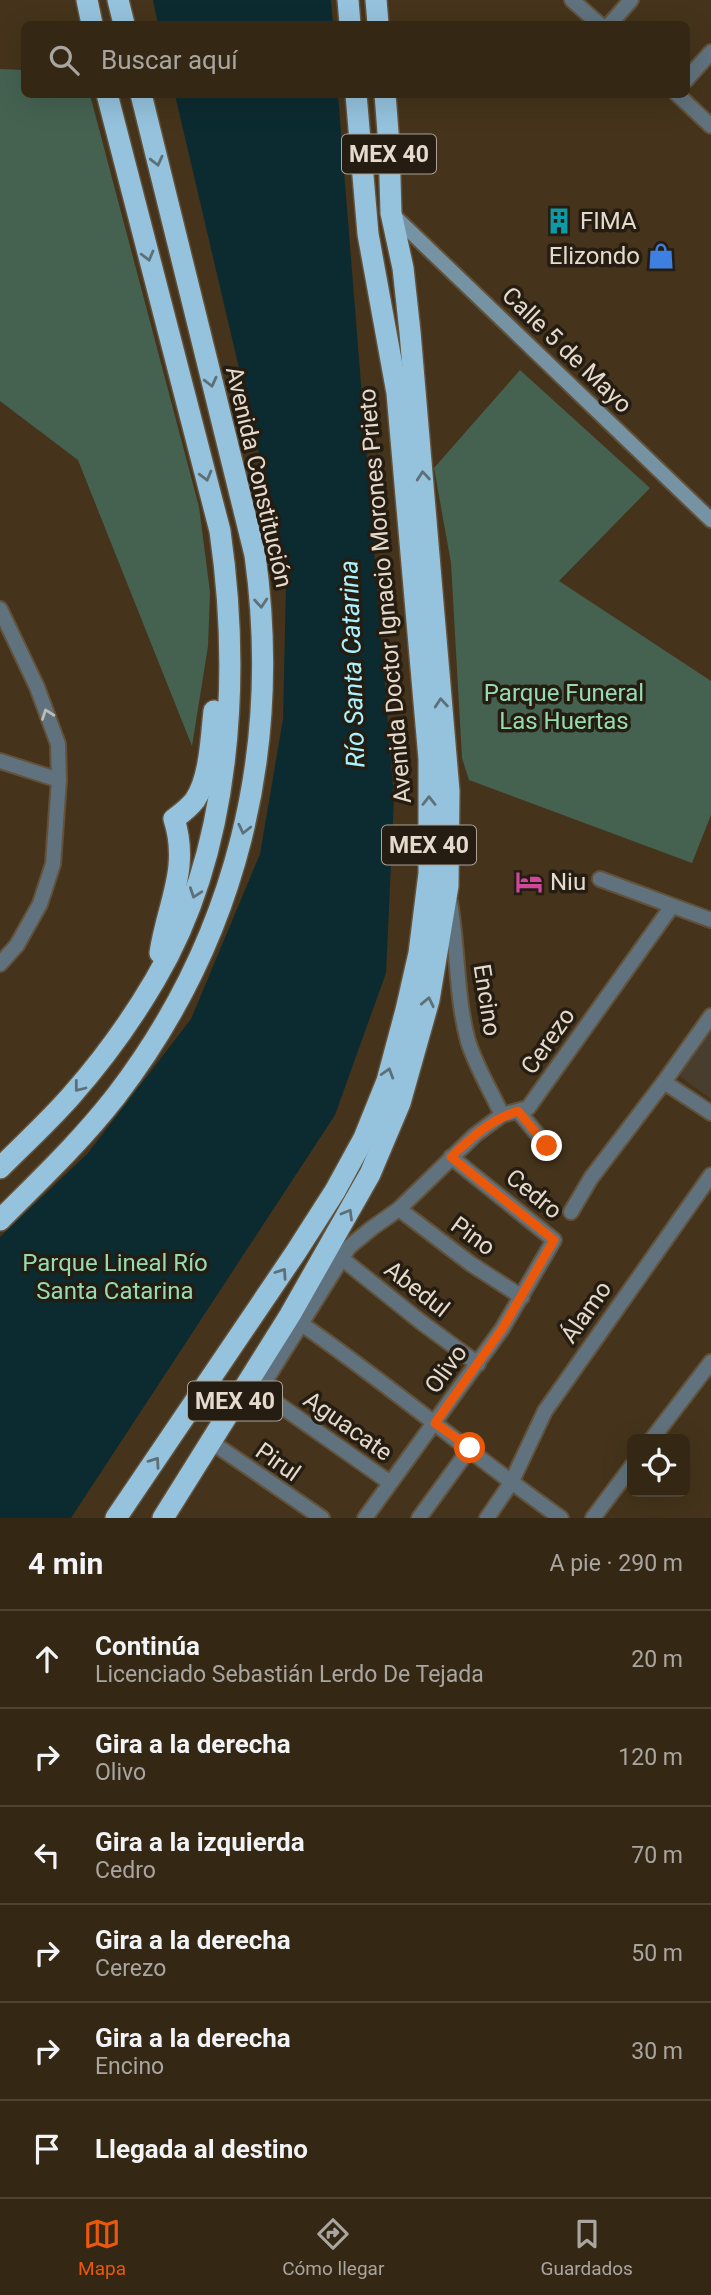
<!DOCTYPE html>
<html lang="es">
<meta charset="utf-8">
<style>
:root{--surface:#342714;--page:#3c2f1d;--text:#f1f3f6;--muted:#a9a5a0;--line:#4e4434;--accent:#ea580c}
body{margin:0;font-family:Roboto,sans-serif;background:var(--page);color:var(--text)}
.controls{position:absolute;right:21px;bottom:21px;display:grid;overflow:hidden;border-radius:10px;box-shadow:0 7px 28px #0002}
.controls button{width:63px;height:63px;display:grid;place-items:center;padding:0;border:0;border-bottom:2px solid var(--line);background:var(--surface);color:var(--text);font:35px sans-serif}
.stop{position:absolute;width:21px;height:21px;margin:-16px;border:5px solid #ea580c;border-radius:50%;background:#fff}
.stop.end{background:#ea580c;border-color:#fff;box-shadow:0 2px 7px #0008}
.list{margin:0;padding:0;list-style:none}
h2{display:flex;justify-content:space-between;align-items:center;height:91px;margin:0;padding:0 28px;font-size:30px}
h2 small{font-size:23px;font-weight:400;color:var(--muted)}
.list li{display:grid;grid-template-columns:46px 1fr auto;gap:21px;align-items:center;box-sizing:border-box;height:98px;padding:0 28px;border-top:2px solid var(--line)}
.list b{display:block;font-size:26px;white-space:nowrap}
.list p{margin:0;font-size:23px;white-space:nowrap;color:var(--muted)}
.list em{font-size:23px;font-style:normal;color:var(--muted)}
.icon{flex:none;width:38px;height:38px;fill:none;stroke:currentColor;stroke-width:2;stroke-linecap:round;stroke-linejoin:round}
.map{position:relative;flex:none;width:711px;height:1518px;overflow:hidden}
.search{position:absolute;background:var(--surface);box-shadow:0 7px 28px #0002;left:21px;right:21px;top:21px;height:77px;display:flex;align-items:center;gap:18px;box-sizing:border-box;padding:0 24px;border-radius:10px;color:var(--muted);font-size:26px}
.sheet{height:679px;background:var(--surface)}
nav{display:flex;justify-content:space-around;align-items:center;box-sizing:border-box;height:98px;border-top:2px solid var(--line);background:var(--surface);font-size:19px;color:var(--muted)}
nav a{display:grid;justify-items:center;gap:4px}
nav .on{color:var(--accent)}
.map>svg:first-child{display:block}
</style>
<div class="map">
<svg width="711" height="1518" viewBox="0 0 711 1518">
<rect width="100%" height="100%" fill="#45341b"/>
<!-- education -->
<polygon fill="#493d2e" points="711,1027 711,1099 677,1074"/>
<!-- green -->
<g fill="#456251">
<polygon points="0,69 24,70 24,94 90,95 199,507 210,592 208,646 192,746 78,460 0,401"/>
<polygon points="520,370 650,488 559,581 711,681 711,815 692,863 469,780 462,758 451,563 434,468"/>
</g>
<!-- water -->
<g fill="#0c2b30">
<polygon points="153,0 331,0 333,24 158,24"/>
<polygon points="175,95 338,95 394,799 386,973 335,1115 71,1518 0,1518 0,1237 88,1153 191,1019 260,854 283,719 286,585 264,475"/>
</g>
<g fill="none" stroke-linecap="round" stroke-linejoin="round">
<!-- street casing -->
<g stroke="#62523b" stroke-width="18">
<g id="street">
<polyline points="572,0 599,24"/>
<polyline points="610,24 631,0"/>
<polyline points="686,80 711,52"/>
<polyline points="677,94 711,126"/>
<polyline points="0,609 37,687 58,744 59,780 53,864 40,904 17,945 0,964"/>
<polyline points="0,761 59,780"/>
<polyline points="600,879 711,920"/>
<path d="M450,902C458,948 456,997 468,1041C476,1067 491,1091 502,1115"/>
<polyline points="664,1082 711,1113"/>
<polyline points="518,1111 547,1146"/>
<polyline points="399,1209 471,1264 522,1297"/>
<polyline points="571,1212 591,1178 664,1082 711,1016"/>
<polyline points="335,1253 421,1322 478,1364"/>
<path d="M293,1318C385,1381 470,1454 561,1518"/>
<polyline points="254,1387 389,1482"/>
<polyline points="259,1391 349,1247 372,1228 399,1209 475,1135 502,1115 528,1108 672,906"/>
<polyline points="652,1439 711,1362"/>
<polyline points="210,1441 322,1518"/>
<polyline points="365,1518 502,1329 554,1240 451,1157"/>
<polyline points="419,1518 470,1448"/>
<polyline points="487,1518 511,1483 545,1411 711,1175"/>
<polyline points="593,1518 632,1466"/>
</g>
</g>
<!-- secondary casing -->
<g stroke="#62523b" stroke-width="18">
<polyline id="secondary" points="391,213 711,520"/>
</g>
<!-- highway casing -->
<g stroke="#62523b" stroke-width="24">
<g id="highway">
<polyline points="87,0 92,24"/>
<polyline points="118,0 124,24"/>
<polyline points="348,0 350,24"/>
<polyline points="376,0 378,24"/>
<path d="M160,953C167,905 190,869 174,819C182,813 189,808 195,800C210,778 211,737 214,711"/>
<path d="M0,1168C24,1144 49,1121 71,1096C102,1061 131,1021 155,980C232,850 241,677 220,531L107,94"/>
<path d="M0,1220C40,1180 81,1141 116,1096C237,938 282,750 255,555L141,94"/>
<polyline points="116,1518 296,1252 335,1191 364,1138 387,1081 406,1010 419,953 429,873 429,759 397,393 368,234 356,94"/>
<polyline points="163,1518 290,1315 370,1174 400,1103 429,1000 448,886 449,791 410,332 403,268 391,213 389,145 385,94"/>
</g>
</g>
<!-- street -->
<use href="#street" stroke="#60727d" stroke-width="14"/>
<!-- secondary -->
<use href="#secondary" stroke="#7693a4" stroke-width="14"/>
<!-- highway -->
<use href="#highway" stroke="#95c2dd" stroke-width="21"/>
</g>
<!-- one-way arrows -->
<defs><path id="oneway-chevron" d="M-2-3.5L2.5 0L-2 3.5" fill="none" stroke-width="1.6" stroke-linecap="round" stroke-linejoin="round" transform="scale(1.75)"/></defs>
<g stroke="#5d7078">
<use href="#oneway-chevron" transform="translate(157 161) rotate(76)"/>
<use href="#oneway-chevron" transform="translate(148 256) rotate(75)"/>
<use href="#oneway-chevron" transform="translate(211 382) rotate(76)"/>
<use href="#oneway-chevron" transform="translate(206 476) rotate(75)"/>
<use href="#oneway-chevron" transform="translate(423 476) rotate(-95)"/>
<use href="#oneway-chevron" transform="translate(261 603) rotate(85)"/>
<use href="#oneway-chevron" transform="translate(441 703) rotate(-95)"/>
<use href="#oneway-chevron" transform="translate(429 801) rotate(-90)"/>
<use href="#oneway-chevron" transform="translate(244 829) rotate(103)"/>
<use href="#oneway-chevron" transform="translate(195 893) rotate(109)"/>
<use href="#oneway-chevron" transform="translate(428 1002) rotate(-78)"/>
<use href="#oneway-chevron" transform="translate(388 1073) rotate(-73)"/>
<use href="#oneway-chevron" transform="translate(79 1087) rotate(128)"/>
<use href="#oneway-chevron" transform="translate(348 1214) rotate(-60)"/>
<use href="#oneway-chevron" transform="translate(282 1273) rotate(-56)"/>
<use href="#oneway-chevron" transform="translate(155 1462) rotate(-55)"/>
</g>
<use stroke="#bdbbb4" href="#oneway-chevron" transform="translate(47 714) rotate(-110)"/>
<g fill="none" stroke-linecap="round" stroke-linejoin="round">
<!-- route -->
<path stroke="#ea580c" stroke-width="9" d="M470,1448L435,1423L502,1329L554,1240L451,1157C471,1138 491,1119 518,1111L547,1146"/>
</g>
<!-- icons -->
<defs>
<g id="building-bare" transform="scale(2.1)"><path d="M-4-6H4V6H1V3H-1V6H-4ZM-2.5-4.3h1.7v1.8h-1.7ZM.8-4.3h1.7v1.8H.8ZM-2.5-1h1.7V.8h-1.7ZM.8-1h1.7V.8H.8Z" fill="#0f9aa8" stroke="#251d12" stroke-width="2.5" paint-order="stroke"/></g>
<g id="shop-bare" transform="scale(2.1)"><path d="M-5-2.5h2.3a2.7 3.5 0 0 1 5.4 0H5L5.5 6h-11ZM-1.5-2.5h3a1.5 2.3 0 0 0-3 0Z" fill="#3f7fe0" stroke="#251d12" stroke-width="2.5" paint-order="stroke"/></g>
<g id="hotel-bare" transform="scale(2.1)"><path d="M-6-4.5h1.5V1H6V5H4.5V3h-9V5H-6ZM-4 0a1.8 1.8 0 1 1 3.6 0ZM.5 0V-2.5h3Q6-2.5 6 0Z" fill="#d1479c" stroke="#251d12" stroke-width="2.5" paint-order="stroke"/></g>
</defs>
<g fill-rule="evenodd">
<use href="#building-bare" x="559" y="221"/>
<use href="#shop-bare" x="661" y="256"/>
<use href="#hotel-bare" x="529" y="882"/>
</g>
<g text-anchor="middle" stroke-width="7" stroke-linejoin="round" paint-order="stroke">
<!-- shield labels -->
<g fill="#251d12" stroke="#aba194" stroke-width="2">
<rect x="342" y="134.5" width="94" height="39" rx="5"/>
<rect x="382" y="825.5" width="94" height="39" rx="5"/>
<rect x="188" y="1381.5" width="94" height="39" rx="5"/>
</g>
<g font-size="23" font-weight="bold" fill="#e5dacc">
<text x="389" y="162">MEX 40</text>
<text x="429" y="853">MEX 40</text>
<text x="235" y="1409">MEX 40</text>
</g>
<!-- poi labels -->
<g font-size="24" fill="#e5dacc" stroke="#251d12" text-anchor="start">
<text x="580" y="229">FIMA</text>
<text x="640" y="264" text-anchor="end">Elizondo</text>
<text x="550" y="890">Niu</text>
</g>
<!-- street labels -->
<g font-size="24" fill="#e5dacc" stroke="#251d12">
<text transform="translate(567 350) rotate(44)" y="8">Calle 5 de Mayo</text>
<text transform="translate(259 477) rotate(77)" y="8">Avenida Constitución</text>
<text transform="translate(385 596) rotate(-95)" y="8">Avenida Doctor Ignacio Morones Prieto</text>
<text transform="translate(487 1000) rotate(81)" y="8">Encino</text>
<text transform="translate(548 1041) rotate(-55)" y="8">Cerezo</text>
<text transform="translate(534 1194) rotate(39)" y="8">Cedro</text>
<text transform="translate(473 1236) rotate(36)" y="8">Pino</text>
<text transform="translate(417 1289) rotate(38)" y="8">Abedul</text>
<text transform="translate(586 1312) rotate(-55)" y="8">Álamo</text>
<text transform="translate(446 1369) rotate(-54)" y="8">Olivo</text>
<text transform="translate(348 1426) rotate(35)" y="8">Aguacate</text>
<text transform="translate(278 1462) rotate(35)" y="8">Pirul</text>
</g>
<!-- park labels -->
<g font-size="24" fill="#96dcb2" stroke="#251d12">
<text x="564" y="701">Parque Funeral<tspan x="564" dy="28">Las Huertas</tspan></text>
<text x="115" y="1271">Parque Lineal Río<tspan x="115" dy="28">Santa Catarina</tspan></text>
</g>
<!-- water labels -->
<g font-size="26" font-style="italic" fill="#aaf2fe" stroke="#251d12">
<text transform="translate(352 664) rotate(-92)" y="9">Río Santa Catarina</text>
</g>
</g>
</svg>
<div class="controls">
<button><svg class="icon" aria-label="locate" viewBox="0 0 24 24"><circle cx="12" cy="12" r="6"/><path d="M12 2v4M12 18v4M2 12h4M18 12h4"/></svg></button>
</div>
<div class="stop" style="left:470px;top:1448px"></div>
<div class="stop end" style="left:547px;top:1146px"></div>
<div class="search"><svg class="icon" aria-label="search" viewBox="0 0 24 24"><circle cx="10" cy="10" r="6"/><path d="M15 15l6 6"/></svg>Buscar aquí</div>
</div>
<section class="sheet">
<h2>4 min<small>A pie · 290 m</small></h2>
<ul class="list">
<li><svg class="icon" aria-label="ahead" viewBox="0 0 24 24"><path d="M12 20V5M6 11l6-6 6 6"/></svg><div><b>Continúa</b><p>Licenciado Sebastián Lerdo De Tejada</p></div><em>20 m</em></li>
<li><svg class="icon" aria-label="right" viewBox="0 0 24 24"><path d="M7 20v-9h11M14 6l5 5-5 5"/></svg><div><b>Gira a la derecha</b><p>Olivo</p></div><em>120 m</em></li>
<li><svg class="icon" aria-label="left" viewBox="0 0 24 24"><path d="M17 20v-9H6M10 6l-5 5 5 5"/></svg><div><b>Gira a la izquierda</b><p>Cedro</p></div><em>70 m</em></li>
<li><svg class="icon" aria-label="right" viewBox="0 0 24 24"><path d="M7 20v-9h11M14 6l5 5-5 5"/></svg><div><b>Gira a la derecha</b><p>Cerezo</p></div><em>50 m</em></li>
<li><svg class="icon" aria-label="right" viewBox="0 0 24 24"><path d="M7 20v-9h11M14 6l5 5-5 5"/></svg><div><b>Gira a la derecha</b><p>Encino</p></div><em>30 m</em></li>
<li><svg class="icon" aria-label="arrive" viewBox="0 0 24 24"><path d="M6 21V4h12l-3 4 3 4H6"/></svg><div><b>Llegada al destino</b></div></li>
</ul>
</section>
<nav>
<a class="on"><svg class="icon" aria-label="map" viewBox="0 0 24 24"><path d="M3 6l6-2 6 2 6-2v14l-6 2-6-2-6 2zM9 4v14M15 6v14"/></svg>Mapa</a>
<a><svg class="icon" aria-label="directions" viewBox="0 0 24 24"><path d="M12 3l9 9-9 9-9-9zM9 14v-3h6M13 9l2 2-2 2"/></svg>Cómo llegar</a>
<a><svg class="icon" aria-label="saved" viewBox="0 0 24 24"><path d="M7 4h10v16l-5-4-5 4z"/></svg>Guardados</a>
</nav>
